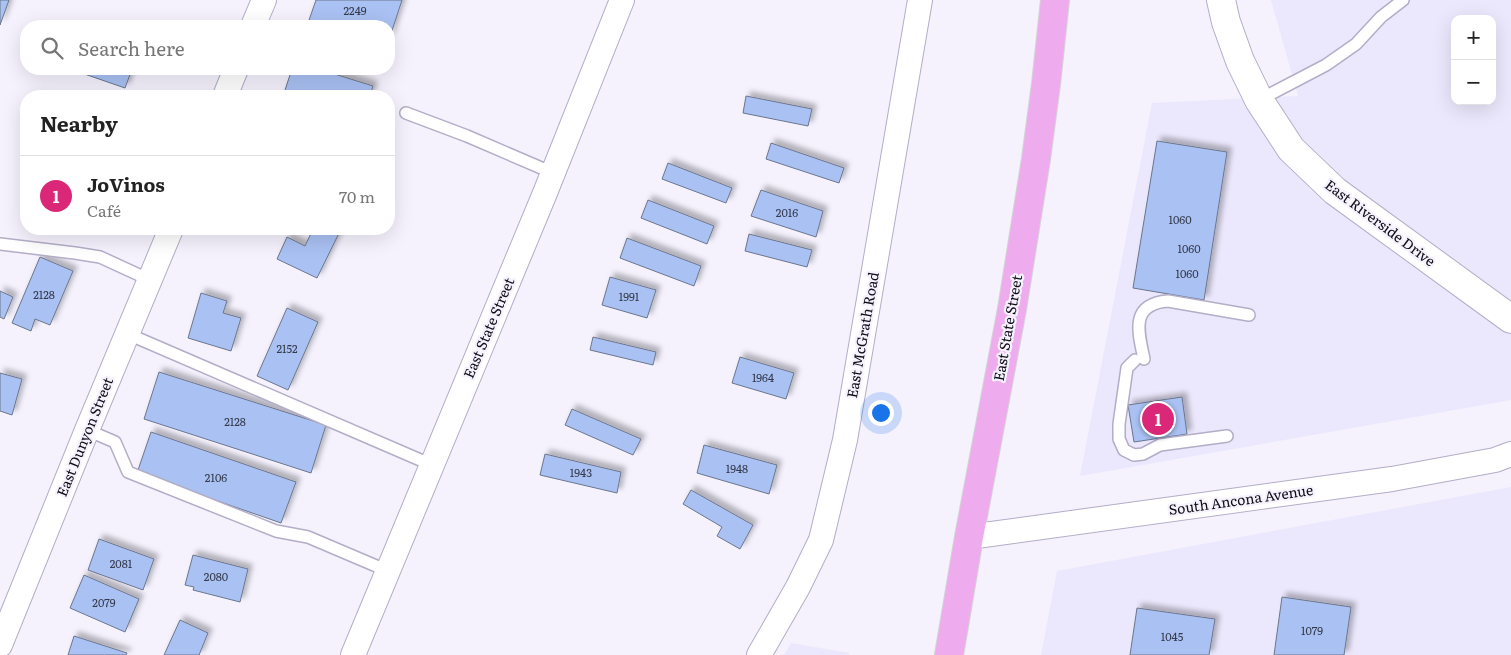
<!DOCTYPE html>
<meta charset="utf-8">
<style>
:root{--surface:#fff;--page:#f6f6f6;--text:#222;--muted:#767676;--line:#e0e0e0;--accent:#db2777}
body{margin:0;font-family:Literata,serif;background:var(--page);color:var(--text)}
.controls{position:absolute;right:15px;top:15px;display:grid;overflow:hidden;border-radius:10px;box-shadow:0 5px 20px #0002}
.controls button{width:45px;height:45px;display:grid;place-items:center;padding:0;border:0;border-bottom:1px solid var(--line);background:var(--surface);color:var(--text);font:25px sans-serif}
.you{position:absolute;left:880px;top:412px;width:18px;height:18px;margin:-12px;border:4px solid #fff;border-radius:50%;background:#1a73e8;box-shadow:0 0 0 8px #1a73e833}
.badge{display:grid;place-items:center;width:32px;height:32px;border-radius:50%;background:var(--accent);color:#fff;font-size:16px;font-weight:700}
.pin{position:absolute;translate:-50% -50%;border:2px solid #fff;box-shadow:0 1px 5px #0006}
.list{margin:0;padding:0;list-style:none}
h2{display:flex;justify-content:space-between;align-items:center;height:65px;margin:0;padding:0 20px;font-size:21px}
h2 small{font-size:16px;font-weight:400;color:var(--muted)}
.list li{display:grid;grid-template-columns:32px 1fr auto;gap:15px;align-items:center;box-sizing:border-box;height:80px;padding:0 20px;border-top:1px solid var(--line)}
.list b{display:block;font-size:19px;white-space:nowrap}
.list p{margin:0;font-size:16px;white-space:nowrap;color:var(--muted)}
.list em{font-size:16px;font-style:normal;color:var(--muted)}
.icon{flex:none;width:28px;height:28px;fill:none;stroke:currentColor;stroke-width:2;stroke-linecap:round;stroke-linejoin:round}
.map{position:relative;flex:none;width:1511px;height:655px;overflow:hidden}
.search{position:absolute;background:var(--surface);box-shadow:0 5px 20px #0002;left:20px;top:20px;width:375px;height:55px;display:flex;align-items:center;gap:12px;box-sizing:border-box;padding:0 18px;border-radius:20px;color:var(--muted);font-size:19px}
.panel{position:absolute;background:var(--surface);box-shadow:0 5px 20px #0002;left:20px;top:90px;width:375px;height:145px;border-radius:20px}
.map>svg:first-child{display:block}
</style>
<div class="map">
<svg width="1511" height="655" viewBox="0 0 1511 655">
<defs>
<filter id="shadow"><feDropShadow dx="4.5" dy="-4.5" stdDeviation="2.5" flood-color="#0004"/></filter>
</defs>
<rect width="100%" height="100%" fill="#f5f2fe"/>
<!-- built -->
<g fill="#ebe7fc" fill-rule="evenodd">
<path d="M1271,0H1511V400L1080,476L1152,103L1298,96ZM1455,19H1492V101H1455Z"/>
<polygon points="1511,487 1511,655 1041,655 1057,571"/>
<polygon points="791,643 849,653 849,655 784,655"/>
</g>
<!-- building -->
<g fill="#a9c1f3" stroke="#6b768c" filter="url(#shadow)">
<polygon points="0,0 9,0 0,25"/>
<polygon points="316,0 402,0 389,40 389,26 318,26 308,23"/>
<polygon points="70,69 132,69 125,88"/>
<polygon points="292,69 325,69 325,71 373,86 370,96 283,96"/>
<polygon points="746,96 812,109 808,126 743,113"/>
<polygon points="1157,141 1227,152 1204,300 1133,288"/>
<polygon points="771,143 844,168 839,183 766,159"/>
<polygon points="668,163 732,188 726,203 662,179"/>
<polygon points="761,190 823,211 816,237 751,216"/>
<polygon points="648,200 714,226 707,244 641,218"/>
<polygon points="313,229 341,229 317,278 277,259 287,237 305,246"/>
<polygon points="749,234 812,250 807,267 745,251"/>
<polygon points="627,238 701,266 694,286 620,258"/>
<polygon points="40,257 73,271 50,325 35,319 31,331 12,323"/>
<polygon points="610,277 656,290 647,318 602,305"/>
<polygon points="0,291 13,297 4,319 0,317"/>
<polygon points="201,293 227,301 223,313 241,318 231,351 188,338"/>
<polygon points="287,308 318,322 288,390 257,376"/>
<polygon points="593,337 656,352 653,365 590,350"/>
<polygon points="740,357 794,373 786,399 732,383"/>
<polygon points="159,372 326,425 311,473 144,419"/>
<polygon points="0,373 22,379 12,415 0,411"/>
<polygon points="1182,397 1187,434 1134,442 1128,405"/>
<polygon points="572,409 641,439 633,455 565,425"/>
<polygon points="151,432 296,482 281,523 137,473"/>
<polygon points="704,445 777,465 769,494 697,473"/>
<polygon points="545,454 621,472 617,493 540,475"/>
<polygon points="691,490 753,525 740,549 717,536 722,527 683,504"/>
<polygon points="99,539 154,559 143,590 88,570"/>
<polygon points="193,555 248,569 240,602 193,590 194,587 185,585"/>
<polygon points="84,575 139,599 125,632 70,608"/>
<polygon points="1282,597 1351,607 1344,655 1274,655"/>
<polygon points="1137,608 1215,619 1209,655 1130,655"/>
<polygon points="180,620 208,633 199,655 164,655"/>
<polygon points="74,636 127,653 126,655 68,655"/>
</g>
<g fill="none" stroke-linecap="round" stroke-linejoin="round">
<!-- service casing -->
<g stroke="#b3adc7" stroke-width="14">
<g id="service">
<polyline points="1259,100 1326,65 1356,44 1381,17 1403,0"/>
<polyline points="406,113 467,136 553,173"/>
<polyline points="0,244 75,253 100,257 150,280"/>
<polyline points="128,334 432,465"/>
<path d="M1144,359C1138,331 1130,304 1168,301L1249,315"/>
<polyline points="1135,360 1127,368 1119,424 1119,439 1124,450 1134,455 1143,454 1160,445 1227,436"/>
<polyline points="87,430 115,442 128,472 276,531 308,537 388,571"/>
</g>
</g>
<!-- minor casing -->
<g stroke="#b3adc7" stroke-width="26">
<g id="minor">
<polyline points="253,26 264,0"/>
<polyline points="225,96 236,69"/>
<polyline points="969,537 1392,479 1495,460 1511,454"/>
<polyline points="0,645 87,430 171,229"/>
<polyline points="353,655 545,193 622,0"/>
<polyline points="759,655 798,587 821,540 845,440 920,0"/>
</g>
</g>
<!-- tertiary casing -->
<g stroke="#b3adc7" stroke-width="30">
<polyline id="tertiary" points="1221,0 1226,22 1240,61 1259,100 1291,149 1335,191 1511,319"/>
</g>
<!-- trunk casing -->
<g stroke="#d4d3d5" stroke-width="30">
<polyline id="trunk" points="949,655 969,537 1012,309 1036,159 1046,84 1055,0"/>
</g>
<!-- service -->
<use href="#service" stroke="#fff" stroke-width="11"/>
<!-- minor -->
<use href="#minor" stroke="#fff" stroke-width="24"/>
<!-- tertiary -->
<use href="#tertiary" stroke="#fff" stroke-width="28"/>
<!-- trunk -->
<use href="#trunk" stroke="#eeacee" stroke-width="28"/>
</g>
<g text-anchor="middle" stroke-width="4.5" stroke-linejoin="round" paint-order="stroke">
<!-- number labels -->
<g font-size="11" fill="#35394c">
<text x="355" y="15">2249</text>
<text x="787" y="217">2016</text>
<text x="1180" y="224">1060</text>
<text x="1189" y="253">1060</text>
<text x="1187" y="278">1060</text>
<text x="44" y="299">2128</text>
<text x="629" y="301">1991</text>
<text x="287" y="353">2152</text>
<text x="763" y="382">1964</text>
<text x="235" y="426">2128</text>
<text x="737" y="473">1948</text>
<text x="581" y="477">1943</text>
<text x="216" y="482">2106</text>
<text x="121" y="568">2081</text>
<text x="216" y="581">2080</text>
<text x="104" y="607">2079</text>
<text x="1312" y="635">1079</text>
<text x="1172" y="641">1045</text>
</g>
<!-- street labels -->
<g font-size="14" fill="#0e0c15" stroke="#f5f2fe">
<text transform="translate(1380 223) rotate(37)" y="5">East Riverside Drive</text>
<text transform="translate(489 328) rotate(-67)" y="5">East State Street</text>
<text transform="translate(1008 328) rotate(-80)" y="5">East State Street</text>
<text transform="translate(863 335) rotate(-80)" y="5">East McGrath Road</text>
<text transform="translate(85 437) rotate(-68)" y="5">East Dunyon Street</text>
<text transform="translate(1241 500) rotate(-8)" y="5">South Ancona Avenue</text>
</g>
</g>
</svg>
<div class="controls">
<button>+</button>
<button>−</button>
</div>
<div class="you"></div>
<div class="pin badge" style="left:1158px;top:419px">1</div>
<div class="search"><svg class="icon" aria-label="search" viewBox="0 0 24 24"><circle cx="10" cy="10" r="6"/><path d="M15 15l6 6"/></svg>Search here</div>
<section class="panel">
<h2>Nearby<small></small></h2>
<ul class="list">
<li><span class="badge">1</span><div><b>JoVinos</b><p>Café</p></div><em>70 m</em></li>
</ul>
</section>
</div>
